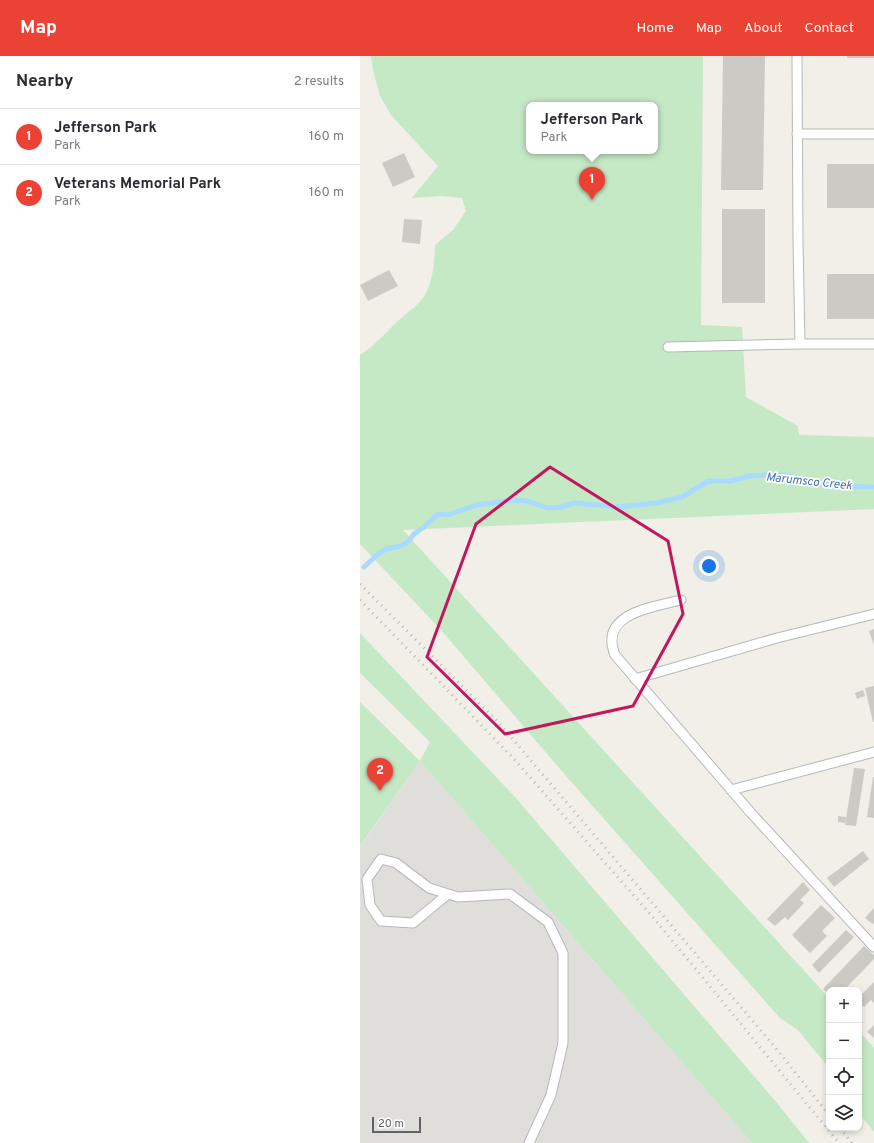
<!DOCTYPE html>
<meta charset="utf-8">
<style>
:root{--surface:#fff;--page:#f2f2f3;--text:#2b2b33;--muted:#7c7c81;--line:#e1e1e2;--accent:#ea4335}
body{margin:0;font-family:Overpass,sans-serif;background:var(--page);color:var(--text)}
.controls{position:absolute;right:12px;bottom:12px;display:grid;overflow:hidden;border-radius:8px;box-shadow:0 2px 6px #0003}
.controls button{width:36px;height:36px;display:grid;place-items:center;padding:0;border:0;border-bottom:1px solid var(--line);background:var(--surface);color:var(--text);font:20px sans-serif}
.scale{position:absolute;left:12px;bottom:10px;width:49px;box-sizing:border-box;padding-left:4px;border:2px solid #5f6368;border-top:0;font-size:11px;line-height:14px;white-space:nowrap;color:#5f6368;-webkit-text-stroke:3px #fff;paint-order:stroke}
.you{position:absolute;left:349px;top:510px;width:14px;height:14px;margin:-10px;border:3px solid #fff;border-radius:50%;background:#1a73e8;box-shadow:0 0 0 6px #1a73e833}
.badge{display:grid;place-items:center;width:26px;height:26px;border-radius:50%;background:var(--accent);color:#fff;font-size:13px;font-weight:700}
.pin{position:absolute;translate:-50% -33px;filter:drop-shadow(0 1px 2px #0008)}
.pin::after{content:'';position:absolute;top:21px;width:14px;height:12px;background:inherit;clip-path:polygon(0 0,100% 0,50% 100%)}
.popup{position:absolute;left:166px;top:46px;width:132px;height:52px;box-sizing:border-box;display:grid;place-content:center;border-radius:8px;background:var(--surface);filter:drop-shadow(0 1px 3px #0005);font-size:13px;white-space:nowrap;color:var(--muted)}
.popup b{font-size:15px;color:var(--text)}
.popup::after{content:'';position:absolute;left:50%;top:100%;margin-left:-8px;border:8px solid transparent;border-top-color:var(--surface)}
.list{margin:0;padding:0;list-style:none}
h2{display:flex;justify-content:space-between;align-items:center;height:52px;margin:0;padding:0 16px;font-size:17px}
h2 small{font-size:13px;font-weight:400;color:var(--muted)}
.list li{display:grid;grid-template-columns:26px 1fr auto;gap:12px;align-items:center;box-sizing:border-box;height:56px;padding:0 16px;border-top:1px solid var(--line)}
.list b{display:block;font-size:15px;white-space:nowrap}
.list p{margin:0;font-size:13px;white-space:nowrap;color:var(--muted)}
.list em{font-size:13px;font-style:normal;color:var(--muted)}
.icon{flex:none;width:22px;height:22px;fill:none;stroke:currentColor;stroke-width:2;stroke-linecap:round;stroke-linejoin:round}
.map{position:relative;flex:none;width:514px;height:1087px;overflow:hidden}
header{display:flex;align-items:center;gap:24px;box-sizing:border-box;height:56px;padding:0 20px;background:var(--accent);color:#fff}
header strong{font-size:19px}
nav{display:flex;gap:22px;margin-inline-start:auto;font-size:14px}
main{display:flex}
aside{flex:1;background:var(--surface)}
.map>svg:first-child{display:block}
</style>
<header>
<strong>Map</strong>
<nav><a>Home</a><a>Map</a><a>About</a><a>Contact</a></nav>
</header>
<main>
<aside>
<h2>Nearby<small>2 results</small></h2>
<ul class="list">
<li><span class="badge">1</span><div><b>Jefferson Park</b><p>Park</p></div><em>160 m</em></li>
<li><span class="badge">2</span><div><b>Veterans Memorial Park</b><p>Park</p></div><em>160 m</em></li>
</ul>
</aside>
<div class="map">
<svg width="514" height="1087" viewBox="0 0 514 1087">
<rect width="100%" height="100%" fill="#f1efe8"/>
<!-- industrial -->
<polygon fill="#e0deda" points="60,705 392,1087 0,1087 0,791"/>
<!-- green -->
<g fill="#c5e8c5" fill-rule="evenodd">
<path d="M11,0H343L341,269L382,271L386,341L438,370L439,379L514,381V453L43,474L469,942V1012L438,974L420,962L200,713L81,574L0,488V299C17,288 25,277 39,264C49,255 62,247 67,235C74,220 74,205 75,189L93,174L106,155L102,142L82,140L52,142L78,110L31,59L20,40L13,14ZM169,49H295V95H169Z"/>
<polygon points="0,577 155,741 417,1047 449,1087 392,1087 60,705 0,790 0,646 60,705 70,686 0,617"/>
<polygon points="499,975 514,992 514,1076 499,1057"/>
</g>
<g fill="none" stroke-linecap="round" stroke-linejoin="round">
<!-- stream -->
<polyline stroke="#aadaff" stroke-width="5" points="4,511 17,499 26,493 40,490 48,486 54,478 64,471 78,458 88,459 117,449 154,444 167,445 188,452 201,451 214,447 258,451 296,447 322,441 348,425 370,425 390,420 408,419 424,419 477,430 514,431"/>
</g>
<!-- building -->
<g fill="#cccac5">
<polygon points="363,0 405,0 403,134 361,134"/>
<rect x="487" y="0" width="27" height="2"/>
<polygon points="44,97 55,121 33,131 22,107"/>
<rect x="467" y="108" width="47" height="44"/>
<rect x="362" y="153" width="43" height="94"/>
<polygon points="44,163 62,164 60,188 42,186"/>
<polygon points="29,214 38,230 8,245 0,229"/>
<rect x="467" y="218" width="47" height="45"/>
<polygon points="514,573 514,589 509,575"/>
<polygon points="514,630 514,666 513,666 505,632"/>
<polygon points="503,634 505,640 497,643 495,637"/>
<polygon points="494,712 505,713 496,770 485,769"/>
<polygon points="513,721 514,721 514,762 507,761"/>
<polygon points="478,760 486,761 485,767 478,766"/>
<polygon points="503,795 509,803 474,831 467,822"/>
<polygon points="443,826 450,834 440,844 444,847 428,864 425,861 415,870 407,863"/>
<polygon points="461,849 475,862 462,875 467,880 450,897 432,879"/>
<polygon points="514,852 514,867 513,868 505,862"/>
<polygon points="486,874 494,881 459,917 452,909"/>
<polygon points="504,890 514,899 514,903 484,934 469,934 469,938 463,933"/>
<polygon points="514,926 514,947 511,944 504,951 499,946 499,941"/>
<polygon points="514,969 514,982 507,976"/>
</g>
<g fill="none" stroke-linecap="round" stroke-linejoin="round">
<!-- service casing -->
<g stroke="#b5b8bc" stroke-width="11">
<g id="service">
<polyline points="437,0 438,185 440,288 514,288"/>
<polyline points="437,78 514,78"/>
<polyline points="308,291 440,288"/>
<path d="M321,544C294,551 238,557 255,599L391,757L514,891"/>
<polyline points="275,623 417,582 514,558"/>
<polyline points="371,734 514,696"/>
<polyline points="88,838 53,867 21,865 10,849 7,823 21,803 36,807 69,832 98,841 150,838 188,866 203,897 203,987 191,1039 169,1087"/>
</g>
</g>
<!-- service -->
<use href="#service" stroke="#fff" stroke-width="9"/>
<!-- rail -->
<g stroke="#b6b7b8" stroke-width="3" stroke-dasharray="1 5" stroke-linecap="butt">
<polyline points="0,528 138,666 415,991 469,1059"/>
<polyline points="0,544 155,704 297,866 479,1087"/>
<polyline points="480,1072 492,1087"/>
</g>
</g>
<!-- marked area -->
<path fill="none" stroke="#c2185b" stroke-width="3" stroke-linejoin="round" d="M190,411L308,485L323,558L273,650L145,678L67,601L116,468Z"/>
<g text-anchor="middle" stroke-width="3.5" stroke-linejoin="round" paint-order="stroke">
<!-- water labels -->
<g font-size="12" font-style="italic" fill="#4174aa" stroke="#fff">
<text transform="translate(449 425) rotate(6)" y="4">Marumsco Creek</text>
</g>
</g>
</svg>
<div class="controls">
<button>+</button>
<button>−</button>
<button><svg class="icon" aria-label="locate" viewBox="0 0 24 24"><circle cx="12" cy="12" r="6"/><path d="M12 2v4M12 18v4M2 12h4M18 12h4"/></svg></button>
<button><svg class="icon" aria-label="layers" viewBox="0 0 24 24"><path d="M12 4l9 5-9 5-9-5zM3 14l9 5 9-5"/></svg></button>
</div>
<div class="scale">20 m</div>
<div class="you"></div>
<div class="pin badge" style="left:232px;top:144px">1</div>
<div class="popup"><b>Jefferson Park</b>Park</div>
<div class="pin badge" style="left:20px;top:735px">2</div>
</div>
</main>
